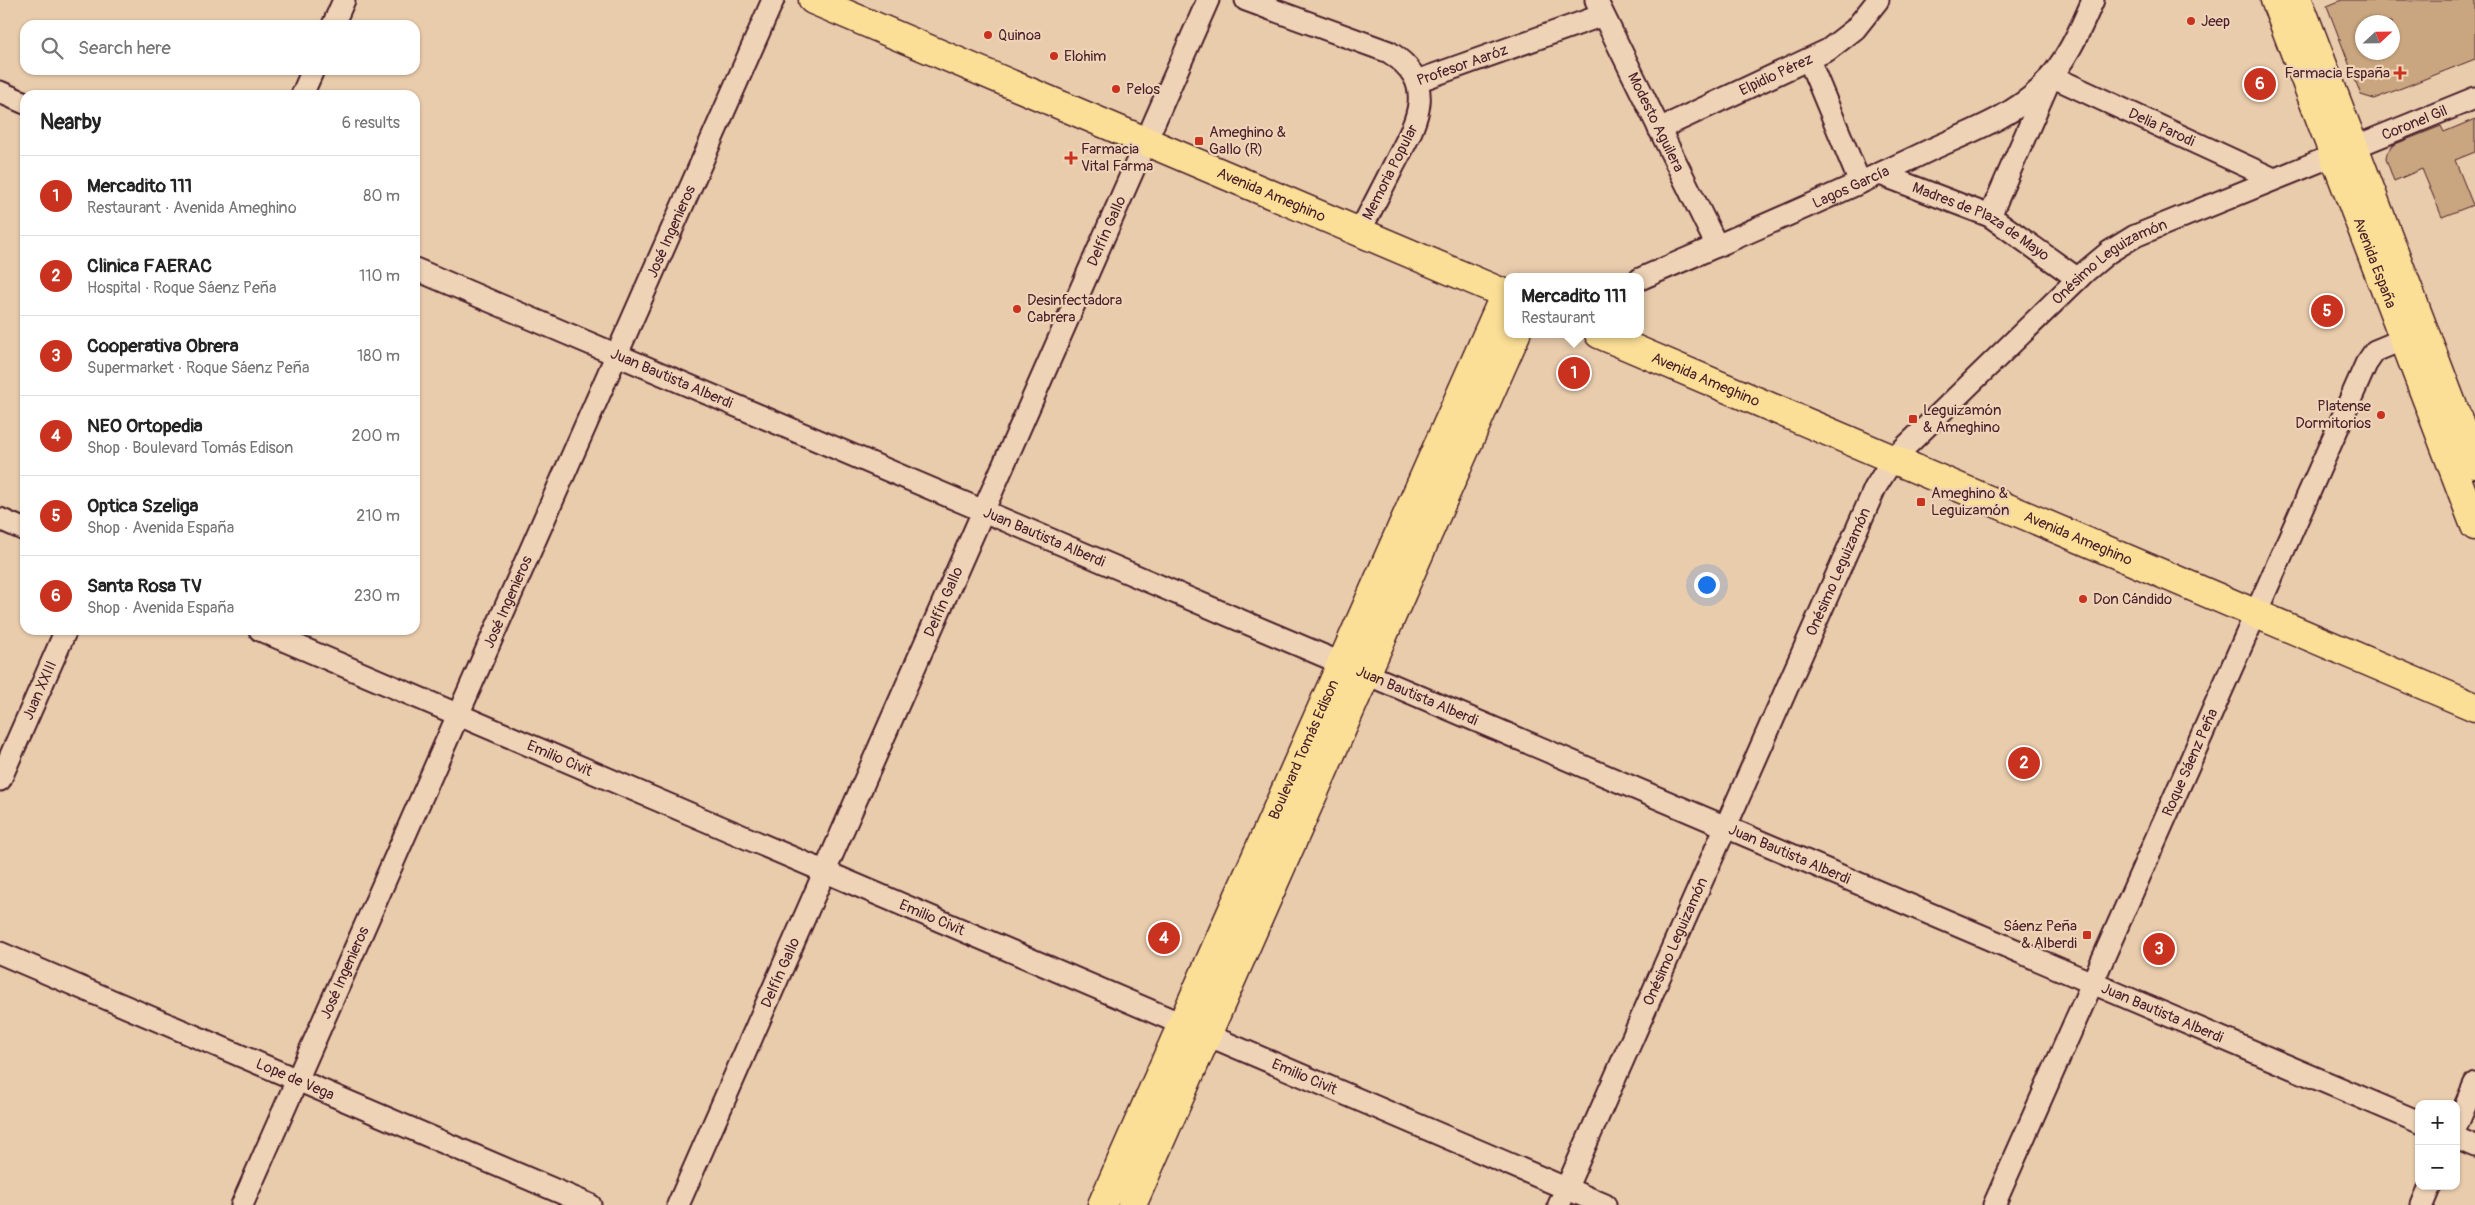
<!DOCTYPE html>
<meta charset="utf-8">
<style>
:root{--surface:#fff;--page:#f2f2f2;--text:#222;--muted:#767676;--line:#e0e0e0;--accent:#c8321e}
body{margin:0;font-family:Pangolin,sans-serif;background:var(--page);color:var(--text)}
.controls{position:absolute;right:15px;bottom:15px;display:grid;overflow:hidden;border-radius:10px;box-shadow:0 1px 4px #0004}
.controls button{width:45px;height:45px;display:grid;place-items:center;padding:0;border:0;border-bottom:1px solid var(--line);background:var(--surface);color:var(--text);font:25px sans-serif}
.compass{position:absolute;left:2355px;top:15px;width:45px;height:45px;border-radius:50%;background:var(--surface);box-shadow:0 1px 4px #0004;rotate:68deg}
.you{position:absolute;left:1706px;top:584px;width:18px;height:18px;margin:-12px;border:4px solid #fff;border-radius:50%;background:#1a73e8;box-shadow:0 0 0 8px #1a73e833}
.badge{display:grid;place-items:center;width:32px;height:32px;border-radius:50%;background:var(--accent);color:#fff;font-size:16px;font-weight:700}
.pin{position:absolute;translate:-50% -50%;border:2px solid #fff;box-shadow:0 1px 5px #0006}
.popup{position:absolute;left:1504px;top:273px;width:140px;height:65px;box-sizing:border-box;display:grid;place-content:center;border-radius:10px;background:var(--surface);filter:drop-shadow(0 1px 4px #0005);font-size:16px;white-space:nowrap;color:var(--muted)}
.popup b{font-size:19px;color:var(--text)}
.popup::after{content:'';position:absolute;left:50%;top:100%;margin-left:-10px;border:10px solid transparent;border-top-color:var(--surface)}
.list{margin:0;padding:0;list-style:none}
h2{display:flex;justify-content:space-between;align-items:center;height:65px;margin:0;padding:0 20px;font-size:21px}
h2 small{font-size:16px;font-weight:400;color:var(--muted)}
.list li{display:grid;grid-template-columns:32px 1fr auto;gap:15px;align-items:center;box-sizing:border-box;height:80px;padding:0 20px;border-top:1px solid var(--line)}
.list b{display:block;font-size:19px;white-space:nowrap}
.list p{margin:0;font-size:16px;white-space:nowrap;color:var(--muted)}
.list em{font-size:16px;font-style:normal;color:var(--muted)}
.icon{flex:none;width:28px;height:28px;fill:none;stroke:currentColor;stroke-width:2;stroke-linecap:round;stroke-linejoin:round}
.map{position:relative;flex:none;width:2475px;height:1205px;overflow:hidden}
.search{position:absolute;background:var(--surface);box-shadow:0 1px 4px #0004;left:20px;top:20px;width:400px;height:55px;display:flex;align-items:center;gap:12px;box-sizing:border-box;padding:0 18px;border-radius:15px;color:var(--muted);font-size:19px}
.panel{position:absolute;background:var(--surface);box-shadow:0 1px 4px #0004;left:20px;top:90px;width:400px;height:545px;border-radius:15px}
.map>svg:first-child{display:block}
</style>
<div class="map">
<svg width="2475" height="1205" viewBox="0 0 2475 1205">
<rect width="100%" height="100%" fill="#e9ccac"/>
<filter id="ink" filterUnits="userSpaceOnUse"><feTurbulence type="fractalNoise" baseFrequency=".02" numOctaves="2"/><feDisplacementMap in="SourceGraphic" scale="10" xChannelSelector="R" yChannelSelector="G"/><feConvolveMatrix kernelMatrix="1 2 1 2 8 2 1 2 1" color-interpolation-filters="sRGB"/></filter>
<g filter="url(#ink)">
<!-- building -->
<g fill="#c9a67f" stroke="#4a1f2b" fill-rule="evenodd">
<path d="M2342,0H2475V59L2374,99L2361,95L2327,6ZM2362,22H2392V52H2362Z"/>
<polygon points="2475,119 2475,152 2455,160 2473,205 2442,217 2422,169 2394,181 2386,159 2387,153 2393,145 2441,126 2444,132"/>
</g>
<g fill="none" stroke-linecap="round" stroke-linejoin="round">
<!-- minor casing -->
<g stroke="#4a1f2b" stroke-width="25">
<g id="minor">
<path d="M1246,0L1389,52C1440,84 1416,123 1394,165C1383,187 1371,210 1359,233"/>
<path id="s1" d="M1596,0L1717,246"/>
<polyline points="333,25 344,0"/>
<polyline points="1809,60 1860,183"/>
<path id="s2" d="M2051,76L2274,179"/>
<path id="s3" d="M1417,81L1603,15"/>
<polyline points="0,92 25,103"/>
<polyline points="302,95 313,70"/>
<path id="s4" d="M1659,129L1828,50L1855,29L1878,0"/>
<path id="s5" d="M1880,174L1990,216L2078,279"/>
<polyline points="1990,216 2047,86"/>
<path id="s6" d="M415,269L2419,1122"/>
<path id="s7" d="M1640,279C1737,237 1835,196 1930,150C1967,133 2009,118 2039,90C2065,64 2079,33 2093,0"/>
<polyline points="0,519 25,530"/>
<path id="s8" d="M260,630L1605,1205"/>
<path id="s9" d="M0,780L66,630"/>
<path id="s10" d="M0,953L590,1205"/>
<polyline points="2456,1127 2475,1083"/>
<polyline points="2456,1138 2475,1146"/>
<path id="s11" d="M242,1205L773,0"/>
<path id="s12" d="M678,1205L1208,0"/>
<path id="s13" d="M1559,1205L1875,488L1893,459L2085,272L2109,252L2135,236L2475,98"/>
<path id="s14" d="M1994,1205L2366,364L2375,351L2404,339"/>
<polyline points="2422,1205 2430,1186"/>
</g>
</g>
<!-- major casing -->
<g stroke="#4a1f2b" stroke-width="31">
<g id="major">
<path id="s15" d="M813,0L1508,295"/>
<path id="s16" d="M2275,0L2475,526"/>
<polyline points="2298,0 2475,464"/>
<path id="s17" d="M1599,334L2475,707"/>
<path id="s18" d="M1102,1205L1505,294"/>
<polyline points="1132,1205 1516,334"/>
</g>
</g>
<!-- minor -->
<use href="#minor" stroke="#efd3b6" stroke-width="21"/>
<!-- major -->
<use href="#major" stroke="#fbdf96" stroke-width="28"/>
</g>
</g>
<!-- markers -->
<g fill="#c8321e" stroke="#efd3b6" stroke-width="2">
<circle cx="2191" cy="21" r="5"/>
<circle cx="988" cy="35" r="5"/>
<circle cx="1054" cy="56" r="5"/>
<path d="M2397.5 65.5h5v5h5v5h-5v5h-5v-5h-5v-5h5z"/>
<circle cx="1116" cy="89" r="5"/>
<rect x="1194" y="136" width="10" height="10" rx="2.5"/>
<path d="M1068.5 150.5h5v5h5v5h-5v5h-5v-5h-5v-5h5z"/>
<circle cx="1017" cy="309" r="5"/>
<circle cx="2381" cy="415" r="5"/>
<rect x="1908" y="414" width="10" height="10" rx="2.5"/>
<rect x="1916" y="497" width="10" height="10" rx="2.5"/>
<circle cx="2083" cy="599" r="5"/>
<rect x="2082" y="930" width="10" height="10" rx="2.5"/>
</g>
<g text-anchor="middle" stroke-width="4.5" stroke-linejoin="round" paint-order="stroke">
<!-- poi labels -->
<g font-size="15" fill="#4a1f2b" stroke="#efd3b6" text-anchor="start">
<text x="2201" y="26">Jeep</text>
<text x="998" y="40">Quinoa</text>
<text x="1064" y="61">Elohim</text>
<text x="2390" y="78" text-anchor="end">Farmacia España</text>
<text x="1126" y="94">Pelos</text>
<text x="1209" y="137">Ameghino &amp;<tspan x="1209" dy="17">Gallo (R)</tspan></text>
<text x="1081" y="154">Farmacia<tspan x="1081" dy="17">Vital Farma</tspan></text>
<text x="1027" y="305">Desinfectadora<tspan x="1027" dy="17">Cabrera</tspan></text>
<text x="2371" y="411" text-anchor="end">Platense<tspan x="2371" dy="17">Dormitorios</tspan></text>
<text x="1923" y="415">Leguizamón<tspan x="1923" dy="17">&amp; Ameghino</tspan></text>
<text x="1931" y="498">Ameghino &amp;<tspan x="1931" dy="17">Leguizamón</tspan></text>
<text x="2093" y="604">Don Cándido</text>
<text x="2077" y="931" text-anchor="end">Sáenz Peña<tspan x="2077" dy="17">&amp; Alberdi</tspan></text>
</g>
<!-- street labels -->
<g font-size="15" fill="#4a1f2b" stroke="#efd3b6">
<text dy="5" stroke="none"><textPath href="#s3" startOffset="48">Profesor Aaróz</textPath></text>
<text dy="5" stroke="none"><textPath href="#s4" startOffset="129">Elpidio Pérez</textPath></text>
<text dy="5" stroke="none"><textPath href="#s13" startOffset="1449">Coronel Gil</textPath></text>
<text dy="5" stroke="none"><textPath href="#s1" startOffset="136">Modesto Aguilera</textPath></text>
<text dy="5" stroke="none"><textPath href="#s2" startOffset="122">Delia Parodi</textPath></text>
<text transform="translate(1390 172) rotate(-63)" y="5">Memoria Popular</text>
<text dy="5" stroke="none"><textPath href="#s7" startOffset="230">Lagos García</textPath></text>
<text dy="5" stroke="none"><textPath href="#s15" startOffset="498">Avenida Ameghino</textPath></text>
<text dy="5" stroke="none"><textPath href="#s5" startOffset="112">Madres de Plaza de Mayo</textPath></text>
<text dy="5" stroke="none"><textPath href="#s11" startOffset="1064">José Ingenieros</textPath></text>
<text dy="5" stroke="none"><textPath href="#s12" startOffset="1064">Delfín Gallo</textPath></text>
<text dy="5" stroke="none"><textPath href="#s16" startOffset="281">Avenida España</textPath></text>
<text dy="5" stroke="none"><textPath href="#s13" startOffset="1112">Onésimo Leguizamón</textPath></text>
<text dy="5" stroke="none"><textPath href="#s6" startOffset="279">Juan Bautista Alberdi</textPath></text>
<text dy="5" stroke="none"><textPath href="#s17" startOffset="116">Avenida Ameghino</textPath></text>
<text dy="5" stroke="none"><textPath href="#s6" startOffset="684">Juan Bautista Alberdi</textPath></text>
<text dy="5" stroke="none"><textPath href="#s17" startOffset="521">Avenida Ameghino</textPath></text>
<text dy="5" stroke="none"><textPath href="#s13" startOffset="692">Onésimo Leguizamón</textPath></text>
<text dy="5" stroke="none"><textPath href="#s11" startOffset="659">José Ingenieros</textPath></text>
<text dy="5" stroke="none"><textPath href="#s12" startOffset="659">Delfín Gallo</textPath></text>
<text dy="5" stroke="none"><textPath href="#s9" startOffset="98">Juan XXIII</textPath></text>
<text dy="5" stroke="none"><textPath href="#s6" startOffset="1089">Juan Bautista Alberdi</textPath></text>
<text dy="5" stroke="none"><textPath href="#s18" startOffset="498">Boulevard Tomás Edison</textPath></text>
<text dy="5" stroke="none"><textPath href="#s8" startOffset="326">Emilio Civit</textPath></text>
<text dy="5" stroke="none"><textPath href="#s14" startOffset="484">Roque Sáenz Peña</textPath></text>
<text dy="5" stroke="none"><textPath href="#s6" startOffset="1494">Juan Bautista Alberdi</textPath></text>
<text dy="5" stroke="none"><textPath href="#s8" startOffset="731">Emilio Civit</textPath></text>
<text dy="5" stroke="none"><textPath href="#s13" startOffset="288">Onésimo Leguizamón</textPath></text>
<text dy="5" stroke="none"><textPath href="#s11" startOffset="254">José Ingenieros</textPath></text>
<text dy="5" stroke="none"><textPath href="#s12" startOffset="254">Delfín Gallo</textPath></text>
<text dy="5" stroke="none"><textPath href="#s6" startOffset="1899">Juan Bautista Alberdi</textPath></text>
<text dy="5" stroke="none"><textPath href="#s8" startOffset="1136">Emilio Civit</textPath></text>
<text dy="5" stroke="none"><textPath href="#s10" startOffset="321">Lope de Vega</textPath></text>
</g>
</g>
</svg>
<div class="controls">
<button>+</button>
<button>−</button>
</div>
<svg class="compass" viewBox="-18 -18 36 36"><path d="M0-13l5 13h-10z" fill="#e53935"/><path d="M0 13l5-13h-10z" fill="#767676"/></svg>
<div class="you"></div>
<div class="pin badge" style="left:1574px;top:373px">1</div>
<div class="popup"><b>Mercadito 111</b>Restaurant</div>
<div class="pin badge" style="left:2024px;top:763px">2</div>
<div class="pin badge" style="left:2159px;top:949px">3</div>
<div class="pin badge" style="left:1164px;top:938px">4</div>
<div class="pin badge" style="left:2327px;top:311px">5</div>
<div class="pin badge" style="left:2260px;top:84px">6</div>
<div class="search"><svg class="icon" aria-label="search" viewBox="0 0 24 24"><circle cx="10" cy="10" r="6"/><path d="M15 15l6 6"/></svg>Search here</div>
<section class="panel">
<h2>Nearby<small>6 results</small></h2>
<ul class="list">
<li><span class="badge">1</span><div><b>Mercadito 111</b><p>Restaurant · Avenida Ameghino</p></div><em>80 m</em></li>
<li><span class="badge">2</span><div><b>Clinica FAERAC</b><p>Hospital · Roque Sáenz Peña</p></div><em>110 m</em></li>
<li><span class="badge">3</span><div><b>Cooperativa Obrera</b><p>Supermarket · Roque Sáenz Peña</p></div><em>180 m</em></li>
<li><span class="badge">4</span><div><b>NEO Ortopedia</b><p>Shop · Boulevard Tomás Edison</p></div><em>200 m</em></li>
<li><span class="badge">5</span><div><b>Optica Szeliga</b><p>Shop · Avenida España</p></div><em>210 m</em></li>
<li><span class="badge">6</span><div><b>Santa Rosa TV</b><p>Shop · Avenida España</p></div><em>230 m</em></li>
</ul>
</section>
</div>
